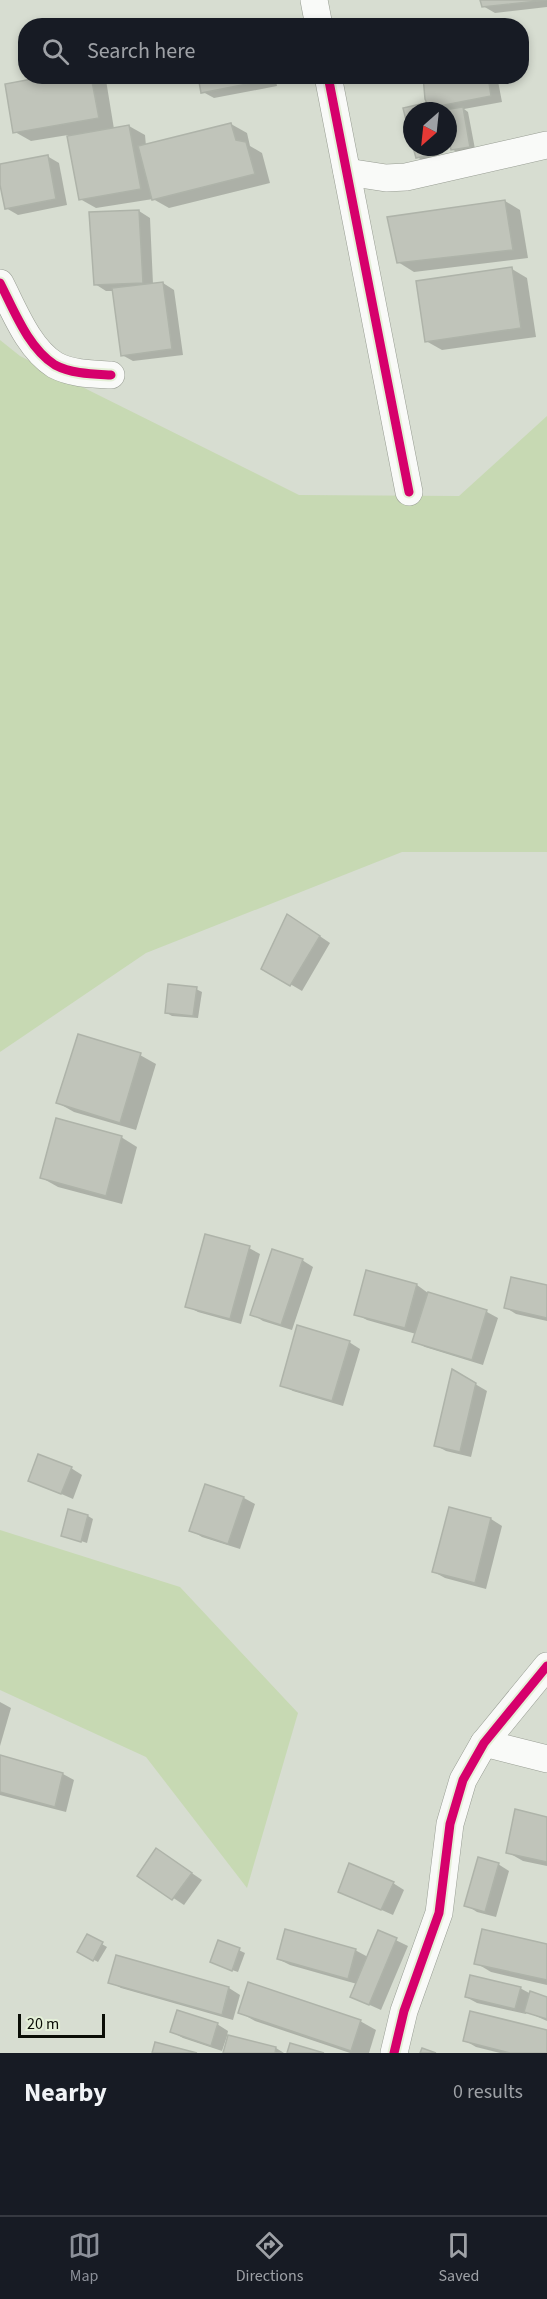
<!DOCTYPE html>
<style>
:root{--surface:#171b24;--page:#20242c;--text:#f1f3f6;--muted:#9ea1a6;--line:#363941;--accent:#8c9099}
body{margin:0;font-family:"Source Sans 3",sans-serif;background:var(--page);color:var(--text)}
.compass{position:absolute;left:403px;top:102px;width:54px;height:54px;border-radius:50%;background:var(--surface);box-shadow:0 3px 9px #0003;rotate:207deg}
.scale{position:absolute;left:18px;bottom:15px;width:87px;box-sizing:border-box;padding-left:6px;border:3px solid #0a0d06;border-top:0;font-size:16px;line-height:21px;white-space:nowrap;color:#0a0d06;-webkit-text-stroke:4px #e4f0d8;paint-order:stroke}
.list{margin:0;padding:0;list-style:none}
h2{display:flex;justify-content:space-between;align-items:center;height:78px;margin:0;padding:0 24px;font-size:26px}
h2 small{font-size:20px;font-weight:400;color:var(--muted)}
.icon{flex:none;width:33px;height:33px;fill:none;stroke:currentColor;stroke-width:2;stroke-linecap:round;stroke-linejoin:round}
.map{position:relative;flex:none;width:547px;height:2053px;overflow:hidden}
.search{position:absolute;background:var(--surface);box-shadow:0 3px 9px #0003;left:18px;right:18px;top:18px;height:66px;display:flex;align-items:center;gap:15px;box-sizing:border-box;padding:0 21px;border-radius:24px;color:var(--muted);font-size:22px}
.sheet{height:162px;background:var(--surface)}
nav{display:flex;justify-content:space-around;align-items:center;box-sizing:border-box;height:84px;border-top:2px solid var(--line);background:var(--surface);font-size:16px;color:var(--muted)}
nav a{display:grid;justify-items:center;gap:3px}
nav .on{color:var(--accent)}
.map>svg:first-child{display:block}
</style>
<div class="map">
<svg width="547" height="2053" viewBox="0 0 547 2053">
<rect width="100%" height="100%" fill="#d7ddd1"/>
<!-- green -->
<g fill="#c7d9b3">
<polygon points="0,340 20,356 299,495 459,496 547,416 547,852 402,852 146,953 0,1052"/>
<polygon points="0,1530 180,1587 298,1713 247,1888 146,1757 0,1690"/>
</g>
<!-- shadow -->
<g fill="#0003">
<polygon points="482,0 547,0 547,7 495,13 483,6"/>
<polygon points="57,76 99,76 106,80 114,129 129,126 145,135 146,146 231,124 247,133 250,146 262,153 270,183 169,208 153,199 96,208 80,199 68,135 31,141 15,132"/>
<polygon points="200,76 275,76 277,86 214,98 203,92"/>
<polygon points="427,76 497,76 502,102 464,109 468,112 475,149 458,153 452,149 448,128 448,111 438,111 431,107"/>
<polygon points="414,147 435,147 438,157 422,160 417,157"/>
<polygon points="47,156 59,163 67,205 18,215 6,208 0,177 0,166"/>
<polygon points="505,201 520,210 528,258 414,272 398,262"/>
<polygon points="139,211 150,218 153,284 163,283 174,290 183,355 133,361 122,355 113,291 106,291 95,284"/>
<polygon points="512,269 527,278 536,337 442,350 426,341"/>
<polygon points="299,922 330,943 302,991 263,968"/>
<polygon points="196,989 202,992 198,1018 172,1016 167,1013"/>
<polygon points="140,1055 156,1064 136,1130 74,1112 58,1103"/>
<polygon points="121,1137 137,1147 122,1204 58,1187 42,1178"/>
<polygon points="249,1248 260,1254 241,1324 198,1312 187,1306"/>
<polygon points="302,1260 313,1267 292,1330 263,1321 252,1314"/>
<polygon points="367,1271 417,1285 428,1293 487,1312 498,1318 483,1365 425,1347 414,1341 416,1334 367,1320 356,1314"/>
<polygon points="547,1286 547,1321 516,1314 505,1307"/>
<polygon points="349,1342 360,1349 343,1406 293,1391 282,1385"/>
<polygon points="453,1371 487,1391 471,1457 446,1451 435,1445"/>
<polygon points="71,1468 82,1475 73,1499 29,1480"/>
<polygon points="206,1485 244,1498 255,1504 240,1549 202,1537 191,1530"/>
<polygon points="450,1509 491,1519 502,1526 486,1589 445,1578 434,1572"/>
<polygon points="88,1516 93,1519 87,1543 63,1535"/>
<polygon points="0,1702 11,1708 0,1746"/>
<polygon points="0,1757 63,1774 74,1780 66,1812 0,1795"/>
<polygon points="547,1818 547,1866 523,1861 507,1852"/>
<polygon points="168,1857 202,1880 184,1905 139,1875"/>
<polygon points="498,1864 509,1871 496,1917 477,1912 466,1905"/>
<polygon points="393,1883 404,1890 393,1915 339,1891"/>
<polygon points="379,1932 408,1946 381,2010 352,1997 357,1984 290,1965 278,1959 355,1950 368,1957"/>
<polygon points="88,1936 107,1947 98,1962 79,1952"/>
<polygon points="219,1941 245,1953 238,1972 217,1965"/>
<polygon points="547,1946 547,1985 491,1972 476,1963"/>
<polygon points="117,1957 229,1988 240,1995 233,2020 121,1988 110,1982"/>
<polygon points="520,1988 531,1994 547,1998 547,2021 527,2012 526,2014 477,2003 466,1997"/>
<polygon points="239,2012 360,2021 376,2030 369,2053 350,2053 255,2021"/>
<polygon points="217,2024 228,2031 227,2036 276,2048 284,2053 225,2053 229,2037 227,2036 222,2051 183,2038 172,2032"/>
<polygon points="547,2031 547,2053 500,2053 476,2047 464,2040"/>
</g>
<!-- building -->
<g fill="#c0c4ba" stroke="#aeb3a9" stroke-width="1.5">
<polygon points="480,0 547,0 482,7"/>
<polygon points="48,76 91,76 99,118 13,133 5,84"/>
<polygon points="198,76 266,76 267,80 201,93"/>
<polygon points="423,76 488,76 491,96 429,108 425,99"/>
<polygon points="421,104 422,111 412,111 412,144 403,108"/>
<polygon points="463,107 470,147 451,150 448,136 448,111 443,110"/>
<polygon points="231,123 236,140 246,142 255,174 152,200 138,146"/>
<polygon points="129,125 141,189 79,200 67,136"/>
<polygon points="413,147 431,147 433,154 416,158"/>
<polygon points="48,155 56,199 5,209 0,185 0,164"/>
<polygon points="505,200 513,250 397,263 387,217"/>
<polygon points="139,210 143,283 94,285 89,212"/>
<polygon points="512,267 521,328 425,342 416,281"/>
<polygon points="163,282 172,349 121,356 112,288"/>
<polygon points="287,914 320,936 290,986 261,969"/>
<polygon points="168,984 197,987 193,1016 165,1013"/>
<polygon points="78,1034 141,1053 120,1123 56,1103"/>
<polygon points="56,1118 122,1136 106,1196 40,1178"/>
<polygon points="205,1234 250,1246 230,1319 185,1307"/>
<polygon points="272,1249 303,1259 281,1325 250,1315"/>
<polygon points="366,1270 417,1284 405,1328 354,1315"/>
<polygon points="511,1277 547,1285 547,1318 504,1308"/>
<polygon points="428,1292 487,1310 472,1360 412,1342"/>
<polygon points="297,1325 350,1341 332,1401 280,1386"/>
<polygon points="452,1369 476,1383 460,1452 434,1446"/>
<polygon points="38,1454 72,1467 61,1494 28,1481"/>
<polygon points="205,1484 244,1497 228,1544 189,1531"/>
<polygon points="449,1507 491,1518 475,1583 432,1572"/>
<polygon points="68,1509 88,1515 81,1542 61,1536"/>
<polygon points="0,1755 63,1773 55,1807 0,1792"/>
<polygon points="515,1809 547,1817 547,1862 506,1853"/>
<polygon points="156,1848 192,1873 172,1900 137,1876"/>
<polygon points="478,1857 499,1863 485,1912 464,1906"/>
<polygon points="349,1863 394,1882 381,1910 338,1892"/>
<polygon points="285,1929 356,1949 348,1979 277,1959"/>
<polygon points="482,1929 547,1944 547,1980 474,1964"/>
<polygon points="378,1930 397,1938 369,2005 350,1997"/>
<polygon points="87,1934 103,1942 93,1961 77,1952"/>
<polygon points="218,1940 240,1948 232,1971 210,1962"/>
<polygon points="116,1955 229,1987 222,2015 108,1983"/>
<polygon points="470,1975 521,1987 515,2009 465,1997"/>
<polygon points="248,1982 361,2020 351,2051 238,2013"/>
<polygon points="530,1991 547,1997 547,2019 524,2012"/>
<polygon points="177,2010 218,2023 211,2046 170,2032"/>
<polygon points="470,2011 547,2030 547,2053 510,2053 463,2041"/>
<polygon points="228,2035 276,2047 275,2053 223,2053"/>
<polygon points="155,2042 197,2053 152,2053"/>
<polygon points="290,2043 324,2053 287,2053"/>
<polygon points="422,2048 436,2053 420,2053"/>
</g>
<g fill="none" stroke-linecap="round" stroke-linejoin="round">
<!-- minor casing -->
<g stroke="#989d93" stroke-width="28">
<g id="minor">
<polyline points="314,0 319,26"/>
<polyline points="328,76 409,492"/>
<polyline points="347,172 386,178 406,177 547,145"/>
<path d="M0,283C14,310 28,348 55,365C72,374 93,374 111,375"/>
<polyline points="484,1743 547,1759"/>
<polyline points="394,2053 404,2011 439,1913 450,1824 463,1780 484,1743 547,1666"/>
</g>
</g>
<!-- minor -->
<use href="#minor" stroke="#f9faf8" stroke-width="27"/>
<!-- cycleway casing -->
<g stroke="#e4f0d8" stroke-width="13">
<g id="cycleway">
<polyline points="328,76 409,492"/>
<path d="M0,283C14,310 28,348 55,365C72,374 93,374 111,375"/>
<polyline points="394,2053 404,2011 439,1913 450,1824 463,1780 484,1743 547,1666"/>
</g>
</g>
<!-- cycleway -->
<use href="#cycleway" stroke="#d6006c" stroke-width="9"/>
</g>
</svg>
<svg class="compass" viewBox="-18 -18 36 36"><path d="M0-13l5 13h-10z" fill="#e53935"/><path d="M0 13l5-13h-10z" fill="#9ea1a6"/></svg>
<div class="scale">20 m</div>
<div class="search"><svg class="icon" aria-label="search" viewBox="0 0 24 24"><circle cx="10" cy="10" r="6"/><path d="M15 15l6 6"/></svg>Search here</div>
</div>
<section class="sheet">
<h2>Nearby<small>0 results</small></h2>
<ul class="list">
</ul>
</section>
<nav>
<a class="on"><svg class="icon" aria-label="map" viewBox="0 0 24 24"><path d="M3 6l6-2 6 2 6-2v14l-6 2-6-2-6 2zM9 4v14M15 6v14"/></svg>Map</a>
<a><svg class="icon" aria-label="directions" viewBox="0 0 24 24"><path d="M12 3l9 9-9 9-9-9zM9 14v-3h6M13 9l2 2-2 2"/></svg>Directions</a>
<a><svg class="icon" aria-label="saved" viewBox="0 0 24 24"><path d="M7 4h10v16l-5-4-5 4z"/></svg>Saved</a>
</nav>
